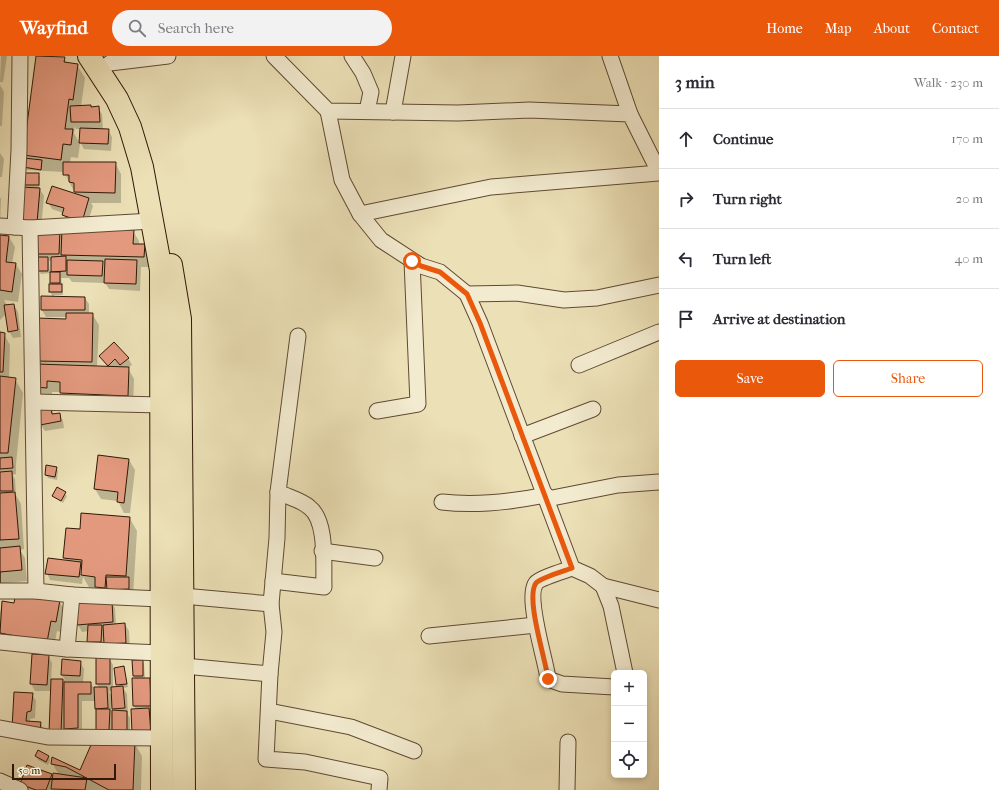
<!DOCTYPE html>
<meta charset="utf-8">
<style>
:root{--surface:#fff;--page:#f2f2f3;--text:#2b2b33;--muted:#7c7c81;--line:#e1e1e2;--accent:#ea580c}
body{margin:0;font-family:"IM FELL French Canon",serif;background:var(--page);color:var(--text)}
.controls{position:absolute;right:12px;bottom:12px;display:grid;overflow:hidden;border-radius:6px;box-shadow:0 2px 6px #0003}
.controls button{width:36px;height:36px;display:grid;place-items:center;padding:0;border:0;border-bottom:1px solid var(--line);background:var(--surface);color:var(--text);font:20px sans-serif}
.scale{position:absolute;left:12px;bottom:10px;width:104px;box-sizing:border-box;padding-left:4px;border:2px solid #301806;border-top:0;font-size:11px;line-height:14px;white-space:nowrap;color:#301806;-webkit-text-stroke:3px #f3ebd0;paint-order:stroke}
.stop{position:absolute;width:12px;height:12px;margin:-9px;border:3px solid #ea580c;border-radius:50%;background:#fff}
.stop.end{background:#ea580c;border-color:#fff;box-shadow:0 1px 4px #0008}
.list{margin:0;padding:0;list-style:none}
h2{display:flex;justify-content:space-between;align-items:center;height:52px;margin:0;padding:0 16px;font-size:17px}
h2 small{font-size:13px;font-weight:400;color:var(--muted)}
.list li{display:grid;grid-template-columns:26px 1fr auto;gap:12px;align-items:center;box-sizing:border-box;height:60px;padding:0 16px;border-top:1px solid var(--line)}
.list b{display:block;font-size:15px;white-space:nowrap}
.list em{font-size:13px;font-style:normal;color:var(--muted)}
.actions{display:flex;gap:8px;padding:12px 16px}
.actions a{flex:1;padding:9px 0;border:1px solid var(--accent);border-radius:6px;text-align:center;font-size:14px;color:var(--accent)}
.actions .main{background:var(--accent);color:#fff}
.icon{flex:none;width:22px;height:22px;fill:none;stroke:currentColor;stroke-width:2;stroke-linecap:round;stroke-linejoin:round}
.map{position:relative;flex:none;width:659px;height:734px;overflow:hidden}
header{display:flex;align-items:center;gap:24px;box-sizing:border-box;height:56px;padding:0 20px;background:var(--accent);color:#fff}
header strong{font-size:19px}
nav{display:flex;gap:22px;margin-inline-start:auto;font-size:14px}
.search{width:280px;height:36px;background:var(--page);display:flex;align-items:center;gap:10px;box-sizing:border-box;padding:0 14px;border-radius:22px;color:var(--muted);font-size:15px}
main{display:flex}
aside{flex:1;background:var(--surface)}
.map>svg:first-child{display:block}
</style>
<header>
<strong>Wayfind</strong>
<div class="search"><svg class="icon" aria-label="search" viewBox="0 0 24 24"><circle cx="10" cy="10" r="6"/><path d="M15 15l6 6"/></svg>Search here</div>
<nav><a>Home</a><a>Map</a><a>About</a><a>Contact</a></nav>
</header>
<main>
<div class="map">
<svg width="659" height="734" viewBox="0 0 659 734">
<rect width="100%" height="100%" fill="#ece0b6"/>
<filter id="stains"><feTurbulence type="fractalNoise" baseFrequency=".005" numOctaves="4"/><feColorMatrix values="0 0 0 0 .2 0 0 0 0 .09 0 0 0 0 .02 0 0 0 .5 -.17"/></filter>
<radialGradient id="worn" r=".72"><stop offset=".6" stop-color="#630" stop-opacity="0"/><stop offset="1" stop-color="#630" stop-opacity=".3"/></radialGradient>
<!-- shadow -->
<g fill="#0003" fill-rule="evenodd">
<polygon points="1,0 7,0 3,26 0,26"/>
<polygon points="37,0 64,2 67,7 77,9 85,22 81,50 98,52 102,58 103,74 108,74 112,81 111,95 84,93 80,86 81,73 76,73 75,70 74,77 80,88 78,102 71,101 70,107 115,107 121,118 121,147 91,147 93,150 86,172 67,166 63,157 52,153 48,146 76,139 64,116 26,114 24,111"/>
<polygon points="0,29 4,36 2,70 0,70"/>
<polygon points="0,97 4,103 2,121 0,121"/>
<path d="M38,118L40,121L39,132L44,140L41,174H59L63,181L133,175L139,185V189H144L150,199V211H141L140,235L109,233L105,227L72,226L69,222H61L63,239H54V241L85,242L89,248V258H92L99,269L97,311H108L101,301L128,302L132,309L128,312L134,323L133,350L67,348L61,336H52V342H41L35,331L36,305L67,264V261H46L42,254L53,241L50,236V229H52L51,217L41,218L39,215V202L37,198L24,129ZM49,205H52L53,217H50Z"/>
<polygon points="0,141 1,143 0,170"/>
<polygon points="0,180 9,181 15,191 12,208 16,208 22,218 18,246 4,244 7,249 14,249 18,256 21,281 13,282 9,275 6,258 0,264"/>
<polygon points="0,277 4,278 10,289 9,322 15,323 23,337 16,408 16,418 12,419 15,423 16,439 21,448 24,493 20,494 25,502 27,525 6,527 7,538 0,538"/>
<polygon points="50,348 54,359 59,358 63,365 64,372 45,375 41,369"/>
<polygon points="129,404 135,414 130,457 124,457 118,445 101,443 95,433"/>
<polygon points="56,412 58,415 57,424 48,422 46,419"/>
<polygon points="57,432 67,440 63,447 53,440"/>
<polygon points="129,461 137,475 133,540 111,546 115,552 116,569 125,568 129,575 130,593 92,592 88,585 89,575 82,576 78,569 77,548 90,533 83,521 82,528 50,524 47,517 66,505 64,502 81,474"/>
<polygon points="59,545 65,555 61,576 57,575 53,596 0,582 0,557 2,546 15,549"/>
<path d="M48,600L52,607L51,624H65L62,619L80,606L84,613L83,627H90L94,632H99L97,628L109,602L113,609V632H119L115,613L124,611L128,631L123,632L127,638L128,659L130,662V683L97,674L96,645H82V679H69L65,673V683H54L52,635H35L31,628ZM109,635H112V641ZM111,649L115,655H111Z"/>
<polygon points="142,605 144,608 145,623 149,623 153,630 154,656 151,657 153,660 154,682 134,650 133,623 135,623 134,620"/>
<polygon points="32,638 36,645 35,662 30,663 30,666 40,667 44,673 17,679"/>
<polygon points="134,686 142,700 141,734 25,734 21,728 51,719 53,723 59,719 52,707 53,702 80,715"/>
<polygon points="36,700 49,701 50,704 48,709 38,704"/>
</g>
<!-- building -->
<g fill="#e3997e" stroke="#301806">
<polygon points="36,0 65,1 64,6 78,8 73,44 69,43 65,73 73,73 71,89 63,88 61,104 23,99"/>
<polygon points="91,49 91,51 99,50 100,66 71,66 70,50"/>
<polygon points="80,72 109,73 108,88 79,87"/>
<polygon points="24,102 42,104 41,114 23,111"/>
<polygon points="63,106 116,106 115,137 74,136 74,127 69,126 69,119 63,119"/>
<rect x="23" y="117" width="16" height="12"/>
<polygon points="52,130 89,142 82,166 62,159 64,152 46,147"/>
<polygon points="20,131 40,132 37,167 17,166"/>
<polygon points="62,172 134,174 133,188 145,188 144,201 61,199"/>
<polygon points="36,173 60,173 59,198 36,198"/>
<polygon points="0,179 9,180 6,206 16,207 12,236 0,234"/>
<polygon points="66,200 66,215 51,216 51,201"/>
<polygon points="37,201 48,201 48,215 38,215"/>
<polygon points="105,203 137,204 136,228 104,227"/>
<polygon points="67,204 103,205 102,220 67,219"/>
<rect x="50" y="216" width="10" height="11"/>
<rect x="49" y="228" width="13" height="8"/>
<polygon points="41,240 85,241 85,254 41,254"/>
<polygon points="14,248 18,274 8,276 4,249"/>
<polygon points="66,257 93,257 92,306 35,305 36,262 66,263"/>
<polygon points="0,276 5,277 3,316 0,316"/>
<polygon points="114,286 129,302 120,309 115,303 108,310 99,300"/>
<polygon points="35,308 129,311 128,340 60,337 60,326 47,325 47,332 34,331"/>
<polygon points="0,320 16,322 8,397 0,397"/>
<polygon points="50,347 52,358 60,357 61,365 40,369 37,349"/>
<polygon points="98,399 129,403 124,447 117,446 118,436 94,433"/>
<polygon points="12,401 13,412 0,413 0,402"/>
<polygon points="46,409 57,411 55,421 45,419"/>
<polygon points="12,415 13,435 0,435 0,416"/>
<polygon points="57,431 66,436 61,445 52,440"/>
<polygon points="15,436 19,483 0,484 0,437"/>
<polygon points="81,457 130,461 126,520 106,519 105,532 95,531 95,521 81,519 82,504 63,502 66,472 80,473"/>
<polygon points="20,490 22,514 0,516 0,527 0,492"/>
<polygon points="48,502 81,506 79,521 45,518"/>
<polygon points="106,521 129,521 129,533 107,534"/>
<polygon points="16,536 60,544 56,566 51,565 47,586 0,577 2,545 14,547"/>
<polygon points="112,544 113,566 77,569 76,547"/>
<polygon points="125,567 126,587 104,588 103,569"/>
<polygon points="88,569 102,569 101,586 87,586"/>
<polygon points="32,598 49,599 47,629 30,628"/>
<rect x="96" y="601" width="14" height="27"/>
<polygon points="62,603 81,605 80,620 61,619"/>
<polygon points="132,604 143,604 143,620 133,620"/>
<polygon points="124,610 127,628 116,629 114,612"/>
<polygon points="132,622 150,622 151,650 133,650"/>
<polygon points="51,623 63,623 61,677 49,677"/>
<polygon points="64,626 91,626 91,638 78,638 78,672 64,673"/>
<polygon points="123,630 125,652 112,653 111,631"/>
<polygon points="94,631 107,631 108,652 95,653"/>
<polygon points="14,636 33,637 31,655 27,656 26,665 41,666 40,674 12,672"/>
<polygon points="149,652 151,676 132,677 131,653"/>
<polygon points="96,653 110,653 109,674 96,674"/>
<polygon points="112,654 127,655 127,676 112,676"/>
<polygon points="94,682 135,685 133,734 109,734 66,711 51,708 52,701 80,714"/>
<polygon points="38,694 49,700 46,706 35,700"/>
<polygon points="27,709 52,718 46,734 36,734 20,728"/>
<polygon points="53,717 87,722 85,734 51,733"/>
</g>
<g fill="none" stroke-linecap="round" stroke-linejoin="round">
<!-- street casing -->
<g stroke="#5f4a32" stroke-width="17">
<g id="street">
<polyline points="274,0 328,55 458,57 529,54 630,58 659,116"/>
<polyline points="352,0 363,17 371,36 367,55"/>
<polyline points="610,0 630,58"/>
<polyline points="110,7 168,0"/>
<polyline points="328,55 342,124 360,158 491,131 659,117"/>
<polyline points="393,56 403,0"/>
<polyline points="360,158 381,184 421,210 440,216 467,238 517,237 564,244 597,242 659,229"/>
<polyline points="0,170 30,172 152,165"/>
<polyline points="15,171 19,94 20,0"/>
<polyline points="30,172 36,535 72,539 67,593 161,597"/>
<polyline points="467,238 480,267 572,512 590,520 603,530 659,544"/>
<polyline points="579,309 659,276"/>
<polyline points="34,346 161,349"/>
<polyline points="377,355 418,348 412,205"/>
<polyline points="522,380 593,353"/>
<polyline points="547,443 618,429 659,426"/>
<path d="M442,446C477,450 511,446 546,439"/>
<polyline points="322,495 375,502"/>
<path d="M572,512C564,515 540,522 536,527C525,542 546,604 548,623L562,628L614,631"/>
<path d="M273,525L324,531C323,510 328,465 309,451C301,444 288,441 278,436"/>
<polyline points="603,530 611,550 625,617"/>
<polyline points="0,535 36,535"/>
<polyline points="72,539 161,543"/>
<polyline points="183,540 271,548 277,482 278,436 298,280"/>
<polyline points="429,580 536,569"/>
<polyline points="0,586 67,593"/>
<polyline points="184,610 270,618 274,576 271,548"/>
<polyline points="270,618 266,703 305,706 380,722 379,734"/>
<polyline points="269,655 351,671 414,695"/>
<polyline points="0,672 48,681 162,682"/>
<polyline points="0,725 20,734"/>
<polyline points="567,734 568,686"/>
</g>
</g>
<!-- primary casing -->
<g stroke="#301806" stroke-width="24">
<g id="primary">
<polyline points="89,0 117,43 130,71 142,111 161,214 162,734"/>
<polyline points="171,209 180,263 184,734"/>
</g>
</g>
<!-- street -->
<use href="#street" stroke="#f3ebd0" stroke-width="15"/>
<!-- primary -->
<use href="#primary" stroke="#ece0b6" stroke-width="22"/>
</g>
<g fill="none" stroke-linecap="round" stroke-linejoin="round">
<!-- route -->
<path stroke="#ea580c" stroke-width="5" d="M412,205L421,210L440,216L467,238L480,267L572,512C564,515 540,522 536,527C525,542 546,604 548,623"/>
</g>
<rect width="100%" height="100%" filter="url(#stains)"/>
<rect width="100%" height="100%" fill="url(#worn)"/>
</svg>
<div class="controls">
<button>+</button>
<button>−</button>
<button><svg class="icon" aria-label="locate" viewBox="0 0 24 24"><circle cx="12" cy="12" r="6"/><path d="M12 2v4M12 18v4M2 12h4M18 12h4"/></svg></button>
</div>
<div class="scale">50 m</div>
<div class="stop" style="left:412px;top:205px"></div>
<div class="stop end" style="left:548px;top:623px"></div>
</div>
<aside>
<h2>3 min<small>Walk · 230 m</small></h2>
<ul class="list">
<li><svg class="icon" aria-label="ahead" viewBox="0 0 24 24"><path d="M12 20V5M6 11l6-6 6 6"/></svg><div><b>Continue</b></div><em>170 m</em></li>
<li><svg class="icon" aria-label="right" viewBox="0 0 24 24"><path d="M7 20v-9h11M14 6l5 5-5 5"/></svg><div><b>Turn right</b></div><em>20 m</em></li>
<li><svg class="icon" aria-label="left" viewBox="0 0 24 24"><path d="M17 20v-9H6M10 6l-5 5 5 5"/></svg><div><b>Turn left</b></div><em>40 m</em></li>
<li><svg class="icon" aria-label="arrive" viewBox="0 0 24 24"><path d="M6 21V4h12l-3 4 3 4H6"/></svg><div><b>Arrive at destination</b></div></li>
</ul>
<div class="actions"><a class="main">Save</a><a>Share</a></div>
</aside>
</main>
